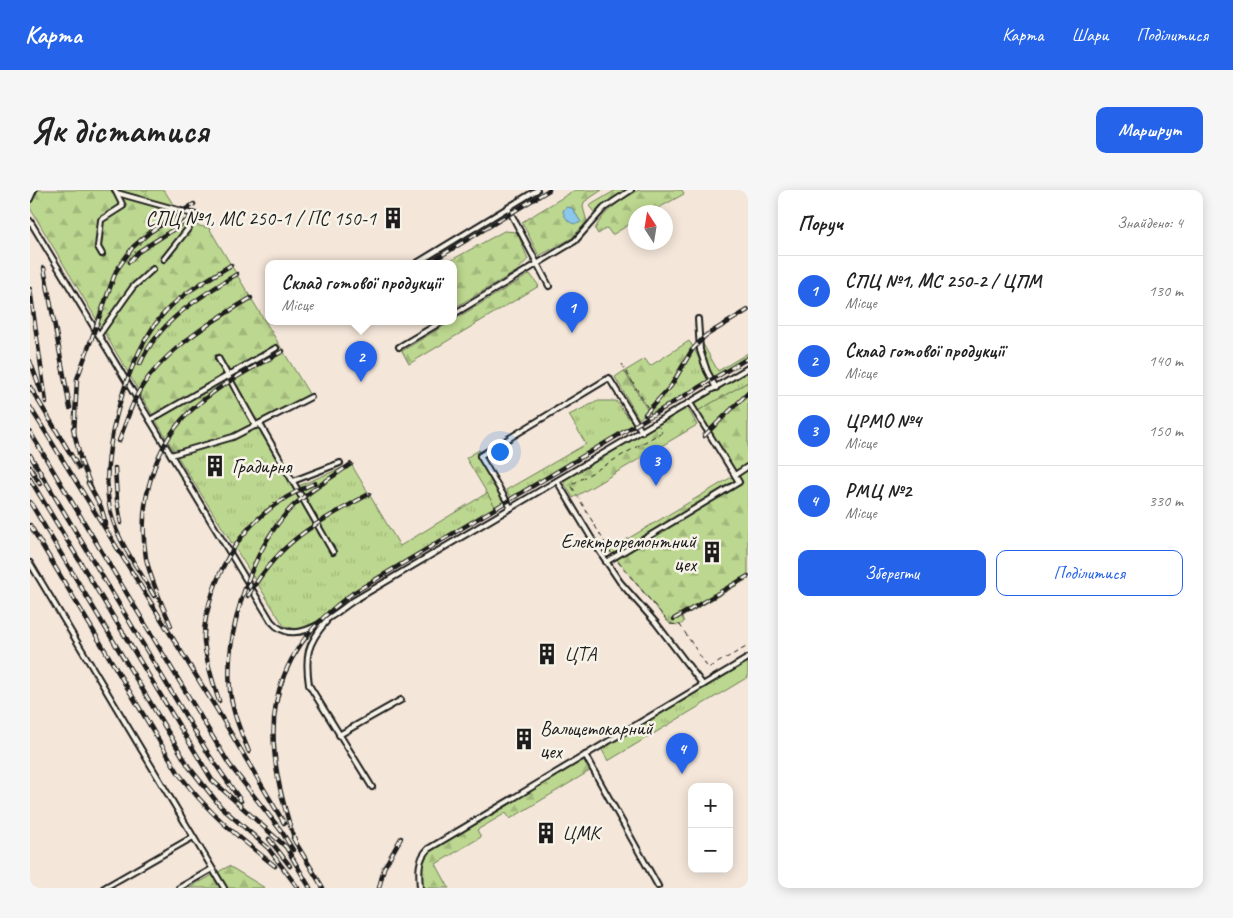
<!DOCTYPE html>
<html lang="uk">
<meta charset="utf-8">
<style>
:root{--surface:#fff;--page:#f6f6f6;--text:#222;--muted:#767676;--line:#e0e0e0;--accent:#2563eb}
body{margin:0;font-family:Caveat,sans-serif;background:var(--page);color:var(--text)}
.controls{position:absolute;right:15px;bottom:15px;display:grid;overflow:hidden;border-radius:10px;box-shadow:0 2px 12px #0003}
.controls button{width:45px;height:45px;display:grid;place-items:center;padding:0;border:0;border-bottom:1px solid var(--line);background:var(--surface);color:var(--text);font:25px sans-serif}
.compass{position:absolute;left:598px;top:15px;width:45px;height:45px;border-radius:50%;background:var(--surface);box-shadow:0 2px 12px #0003;rotate:348deg}
.you{position:absolute;left:469px;top:261px;width:18px;height:18px;margin:-12px;border:4px solid #fff;border-radius:50%;background:#1a73e8;box-shadow:0 0 0 8px #1a73e833}
.badge{display:grid;place-items:center;width:32px;height:32px;border-radius:50%;background:var(--accent);color:#fff;font-size:16px;font-weight:700}
.pin{position:absolute;translate:-50% -41px;filter:drop-shadow(0 1px 2px #0008)}
.pin::after{content:'';position:absolute;top:26px;width:18px;height:15px;background:inherit;clip-path:polygon(0 0,100% 0,50% 100%)}
.popup{position:absolute;left:235px;top:70px;width:192px;height:65px;box-sizing:border-box;display:grid;place-content:center;border-radius:10px;background:var(--surface);filter:drop-shadow(0 1px 4px #0005);font-size:16px;white-space:nowrap;color:var(--muted)}
.popup b{font-size:19px;color:var(--text)}
.popup::after{content:'';position:absolute;left:50%;top:100%;margin-left:-10px;border:10px solid transparent;border-top-color:var(--surface)}
.list{margin:0;padding:0;list-style:none}
h2{display:flex;justify-content:space-between;align-items:center;height:65px;margin:0;padding:0 20px;font-size:21px}
h2 small{font-size:16px;font-weight:400;color:var(--muted)}
.list li{display:grid;grid-template-columns:32px 1fr auto;gap:15px;align-items:center;box-sizing:border-box;height:70px;padding:0 20px;border-top:1px solid var(--line)}
.list b{display:block;font-size:19px;white-space:nowrap}
.list p{margin:0;font-size:16px;white-space:nowrap;color:var(--muted)}
.list em{font-size:16px;font-style:normal;color:var(--muted)}
.actions{display:flex;gap:10px;padding:15px 20px}
.actions a{flex:1;padding:11px 0;border:1px solid var(--accent);border-radius:10px;text-align:center;font-size:18px;color:var(--accent)}
.actions .main{background:var(--accent);color:#fff}
.map{position:relative;flex:none;width:718px;height:698px;overflow:hidden;border-radius:10px}
header{display:flex;align-items:center;gap:30px;box-sizing:border-box;height:70px;padding:0 25px;background:var(--accent);color:#fff}
header strong{font-size:24px}
nav{display:flex;gap:28px;margin-inline-start:auto;font-size:18px}
.intro{display:flex;align-items:center;justify-content:space-between;box-sizing:border-box;height:120px;padding:0 30px}
h1{margin:0;font-size:35px}
.button{padding:12px 22px;border-radius:10px;background:var(--accent);color:#fff;font-size:18px;font-weight:700}
main{display:flex;gap:30px;padding:0 30px}
aside{flex:1;background:var(--surface);border-radius:10px;box-shadow:0 2px 12px #0003}
.map>svg:first-child{display:block}
</style>
<header>
<strong>Карта</strong>
<nav><a>Карта</a><a>Шари</a><a>Поділитися</a></nav>
</header>
<div class="intro"><h1>Як дістатися</h1><a class="button">Маршрут</a></div>
<main>
<div class="map">
<svg width="718" height="698" viewBox="0 0 718 698">
<defs>
<pattern id="grass-tufts" width="24" height="20" patternUnits="userSpaceOnUse" patternTransform="scale(1.25)"><rect width="24" height="20" fill="#bcd78f"/><path d="M3 7l-1-3M5 7V3M7 7l1-3M15 17l-1-3M17 17v-4M19 17l1-3" fill="none" stroke="#a1b87b"/></pattern>
<pattern id="forest-firs" width="22" height="20" patternUnits="userSpaceOnUse" patternTransform="scale(1.25)"><rect width="22" height="20" fill="#bcd78f"/><path d="M5 1l3.5 6h-7zM16 11l3.5 6h-7z" fill="#a1b87b"/></pattern>
</defs>
<rect width="100%" height="100%" fill="#f4e6d9"/>
<filter id="ink" filterUnits="userSpaceOnUse"><feTurbulence type="fractalNoise" baseFrequency=".02" numOctaves="2"/><feDisplacementMap in="SourceGraphic" scale="10" xChannelSelector="R" yChannelSelector="G"/><feConvolveMatrix kernelMatrix="1 2 1 2 8 2 1 2 1" color-interpolation-filters="sRGB"/></filter>
<g filter="url(#ink)">
<!-- grass -->
<g fill="url(#grass-tufts)" stroke="#6c7a56">
<path d="M201,75L221,108C184,130 130,163 109,202L99,184C116,130 156,103 201,75Z"/>
<polygon points="673,154 688,181 718,163 718,168 683,189 672,162"/>
<polygon points="664,158 679,192 622,226 619,220 641,196"/>
<polygon points="718,178 718,192 666,222 660,213"/>
<polygon points="568,211 586,211 603,234 581,250 482,309 476,300 556,254 539,225"/>
<polygon points="230,234 266,297 321,274 370,356 457,303 466,318 323,403 287,432 267,439 254,436 146,264"/>
<polygon points="718,470 718,487 578,571 571,558"/>
</g>
<!-- forest -->
<g fill="url(#forest-firs)" stroke="#6c7a56">
<path d="M4,0H134L155,33L179,38L201,75C179,89 156,102 137,120C119,137 109,162 99,184L0,18V9Z"/>
<polygon points="545,0 572,0 554,12 553,17 557,32 542,48 509,66 492,32"/>
<polygon points="586,0 598,0 573,16 569,22 564,22 559,16"/>
<path d="M609,0H652L654,4L621,22H606L605,31L582,45L577,38L568,44L565,39C574,20 591,10 609,0Z"/>
<polygon points="474,41 487,42 498,69 487,81 424,118 424,73 416,73"/>
<polygon points="500,84 509,96 379,174 372,161"/>
<path d="M221,108L281,207L203,247L146,264L109,202C130,163 184,130 221,108Z"/>
<polygon points="659,151 664,158 641,196 619,220 595,181 615,169 620,176"/>
<polygon points="594,181 618,221 609,229 585,187"/>
<polygon points="718,192 718,389 652,427 654,432 650,435 640,434 579,360 705,285 666,222"/>
<polygon points="656,215 667,235 543,308 532,289"/>
<polygon points="449,260 452,265 450,266 477,311 466,318 436,268"/>
<polygon points="555,565 563,579 480,629 476,623 447,640 451,647 406,674 419,698 390,698 389,686 393,664"/>
<polygon points="199,676 235,698 159,698"/>
</g>
<!-- water -->
<path fill="#8bc8eb" stroke="#5f8398" d="M537,17L542,18L551,32C542,37 536,30 533,22L534,19Z"/>
<g fill="none" stroke-linecap="round" stroke-linejoin="round">
<!-- service casing -->
<g stroke="#1c1c1c" stroke-width="8">
<g id="service">
<polyline points="87,3 166,25 165,30 134,69"/>
<polyline points="0,9 4,0"/>
<polyline points="478,18 519,96"/>
<path d="M0,31L241,431C265,460 301,426 323,411L718,178"/>
<polyline points="72,64 68,57 71,30 93,16 85,0"/>
<polyline points="387,73 507,0"/>
<polyline points="424,124 545,51 574,18 601,0"/>
<polyline points="668,129 670,160 677,181 686,198"/>
<polyline points="69,145 103,97 123,79"/>
<polyline points="369,157 413,131"/>
<polyline points="188,168 226,236"/>
<polyline points="120,230 246,158"/>
<polyline points="230,234 303,362"/>
<polyline points="141,265 203,247 281,207"/>
<polyline points="705,285 717,277"/>
<polyline points="263,291 310,273"/>
<polyline points="527,291 568,359 590,392 626,433 673,495"/>
<polyline points="481,318 450,266 579,188 612,242"/>
<polyline points="576,372 709,292 660,213"/>
<polyline points="0,373 194,698"/>
<path d="M296,432C277,454 275,466 279,495L342,597"/>
<polyline points="309,545 371,510"/>
<polyline points="555,565 628,696"/>
<polyline points="74,698 163,647"/>
<polyline points="149,698 182,679"/>
<path d="M390,698C389,684 387,670 398,659L718,468"/>
</g>
</g>
<!-- path -->
<g stroke="#1c1c1c" stroke-width="1" stroke-dasharray="5 4" stroke-linecap="butt">
<polyline points="592,174 623,227"/>
<polyline points="581,363 541,295 632,242 629,237"/>
<polyline points="588,372 640,434 650,435 678,478 718,456"/>
</g>
<!-- service -->
<use href="#service" stroke="#f7f3e8" stroke-width="4"/>
<!-- rail casing -->
<g stroke="#1c1c1c" stroke-width="4.5">
<g id="rail">
<polyline points="99,72 108,62 166,25"/>
<polyline points="399,73 519,0"/>
<polyline points="14,78 40,218"/>
<polyline points="0,99 16,212"/>
<polyline points="0,171 11,201"/>
<path d="M110,174C129,131 168,108 207,84"/>
<polyline points="0,197 49,278"/>
<polyline points="0,217 186,518 254,633"/>
<polyline points="615,224 641,196 662,160 675,146 718,120"/>
<polyline points="43,238 51,271 62,299"/>
<polyline points="0,242 199,574 252,642 263,660"/>
<polyline points="44,245 47,189 86,81 103,57 120,42 164,14"/>
<polyline points="674,246 718,203"/>
<path d="M89,251C96,233 101,214 111,198C136,159 182,131 221,108"/>
<polyline points="0,265 179,565 211,611"/>
<polyline points="0,277 10,294"/>
<polyline points="85,278 87,310 91,333"/>
<polyline points="0,289 182,590 256,657 280,698"/>
<polyline points="58,293 71,317 76,334"/>
<polyline points="0,312 159,577 191,617 238,658 268,698"/>
<path d="M0,335L149,584C178,623 207,646 245,676"/>
<path d="M124,406C108,377 84,348 79,314C70,261 98,161 136,121C154,102 179,89 201,75"/>
<path d="M218,406C251,349 284,335 339,304"/>
<polyline points="644,429 718,386"/>
<path d="M141,436C132,414 121,391 116,368C107,314 124,251 166,216C192,193 223,178 253,161"/>
<path d="M189,511C183,492 176,472 174,451C173,433 178,416 184,399C201,349 236,313 285,293"/>
<path d="M219,562C211,542 202,522 200,500C195,441 221,359 262,317C280,300 301,288 321,274"/>
<polyline points="263,648 293,698"/>
<polyline points="239,649 260,676"/>
<path d="M266,653C230,552 229,470 323,403L718,168"/>
<polyline points="349,698 354,678 371,648"/>
</g>
</g>
<!-- rail -->
<use href="#rail" stroke="#f7f3e8" stroke-width="2.5" stroke-dasharray="8" stroke-linecap="butt"/>
</g>
</g>
<!-- icons -->
<defs>
<g id="building-bare" transform="scale(1.725)"><path d="M-4-6H4V6H1V3H-1V6H-4ZM-2.5-4.3h1.7v1.8h-1.7ZM.8-4.3h1.7v1.8H.8ZM-2.5-1h1.7V.8h-1.7ZM.8-1h1.7V.8H.8Z" fill="#1c1c1c" stroke="#f7f3e8" stroke-width="2.5" paint-order="stroke"/></g>
</defs>
<g fill-rule="evenodd">
<use href="#building-bare" x="363" y="28"/>
<use href="#building-bare" x="185" y="276"/>
<use href="#building-bare" x="682" y="362"/>
<use href="#building-bare" x="517" y="464"/>
<use href="#building-bare" x="494" y="549"/>
<use href="#building-bare" x="516" y="643"/>
</g>
<g text-anchor="middle" stroke-width="5" stroke-linejoin="round" paint-order="stroke">
<!-- poi labels -->
<g font-size="20" fill="#1c1c1c" stroke="#f7f3e8" text-anchor="start">
<text x="346" y="35" text-anchor="end">СПЦ №1, МС 250-1 / ПС 150-1</text>
<text x="202" y="283">Градирня</text>
<text x="666" y="358" text-anchor="end">Електроремонтний<tspan x="666" dy="23">цех</tspan></text>
<text x="534" y="471">ЦТА</text>
<text x="510" y="545">Вальцетокарний<tspan x="510" dy="23">цех</tspan></text>
<text x="532" y="650">ЦМК</text>
</g>
</g>
</svg>
<div class="controls">
<button>+</button>
<button>−</button>
</div>
<svg class="compass" viewBox="-18 -18 36 36"><path d="M0-13l5 13h-10z" fill="#e53935"/><path d="M0 13l5-13h-10z" fill="#767676"/></svg>
<div class="you"></div>
<div class="pin badge" style="left:542px;top:143px">1</div>
<div class="pin badge" style="left:331px;top:192px">2</div>
<div class="popup"><b>Склад готової продукції</b>Місце</div>
<div class="pin badge" style="left:626px;top:296px">3</div>
<div class="pin badge" style="left:652px;top:584px">4</div>
</div>
<aside>
<h2>Поруч<small>Знайдено: 4</small></h2>
<ul class="list">
<li><span class="badge">1</span><div><b>СПЦ №1, МС 250-2 / ЦПМ</b><p>Місце</p></div><em>130 m</em></li>
<li><span class="badge">2</span><div><b>Склад готової продукції</b><p>Місце</p></div><em>140 m</em></li>
<li><span class="badge">3</span><div><b>ЦРМО №4</b><p>Місце</p></div><em>150 m</em></li>
<li><span class="badge">4</span><div><b>РМЦ №2</b><p>Місце</p></div><em>330 m</em></li>
</ul>
<div class="actions"><a class="main">Зберегти</a><a>Поділитися</a></div>
</aside>
</main>
